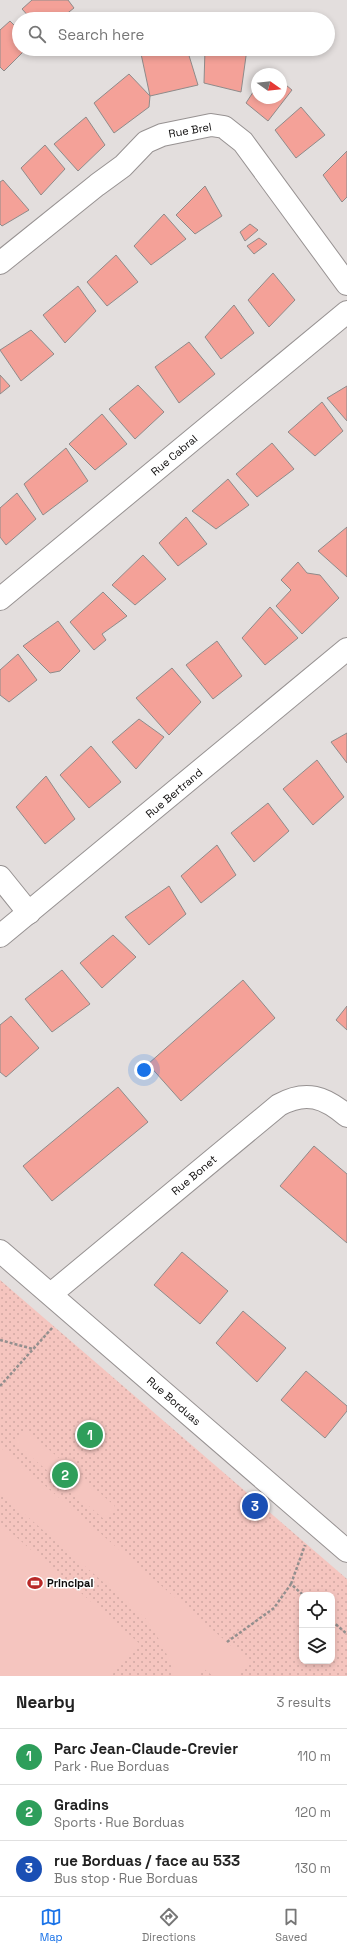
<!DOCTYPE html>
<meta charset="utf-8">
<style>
:root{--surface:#fff;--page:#f6f6f6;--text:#222;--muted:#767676;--line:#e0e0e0;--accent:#1a73e8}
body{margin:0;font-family:"Space Grotesk",sans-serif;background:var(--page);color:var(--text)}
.controls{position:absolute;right:12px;bottom:12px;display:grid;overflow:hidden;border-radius:8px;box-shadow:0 2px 6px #0003}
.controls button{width:36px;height:36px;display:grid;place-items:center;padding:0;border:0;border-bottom:1px solid var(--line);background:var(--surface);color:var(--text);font:20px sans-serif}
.compass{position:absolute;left:251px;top:68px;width:36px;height:36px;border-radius:50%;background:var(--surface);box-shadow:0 2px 6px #0003;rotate:105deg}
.you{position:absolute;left:144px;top:1070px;width:14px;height:14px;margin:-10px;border:3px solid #fff;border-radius:50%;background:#1a73e8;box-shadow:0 0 0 6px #1a73e833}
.badge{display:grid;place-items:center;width:26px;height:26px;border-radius:50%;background:var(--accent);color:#fff;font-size:13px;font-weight:700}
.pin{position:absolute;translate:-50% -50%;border:2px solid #fff;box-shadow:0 1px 4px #0006}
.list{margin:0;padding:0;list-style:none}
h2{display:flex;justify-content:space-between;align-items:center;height:52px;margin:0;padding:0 16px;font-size:17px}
h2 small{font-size:13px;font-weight:400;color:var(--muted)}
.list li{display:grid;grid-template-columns:26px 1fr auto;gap:12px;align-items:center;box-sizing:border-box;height:56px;padding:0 16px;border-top:1px solid var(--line)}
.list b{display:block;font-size:15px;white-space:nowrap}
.list p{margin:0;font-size:13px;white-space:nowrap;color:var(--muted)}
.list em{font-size:13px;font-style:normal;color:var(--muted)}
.icon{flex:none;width:22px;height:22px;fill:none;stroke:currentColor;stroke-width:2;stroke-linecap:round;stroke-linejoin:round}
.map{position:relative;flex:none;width:347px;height:1676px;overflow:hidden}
.search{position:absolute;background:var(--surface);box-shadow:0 2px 6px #0003;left:12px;right:12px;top:12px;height:44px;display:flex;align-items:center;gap:10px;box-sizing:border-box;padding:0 14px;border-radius:22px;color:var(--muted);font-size:15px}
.sheet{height:220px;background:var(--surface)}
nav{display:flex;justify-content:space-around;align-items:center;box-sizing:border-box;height:56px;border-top:1px solid var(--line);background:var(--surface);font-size:11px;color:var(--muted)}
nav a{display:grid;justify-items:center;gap:2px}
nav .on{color:var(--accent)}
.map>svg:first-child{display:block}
</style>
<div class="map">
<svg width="347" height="1676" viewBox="0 0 347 1676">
<defs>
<pattern id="park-dots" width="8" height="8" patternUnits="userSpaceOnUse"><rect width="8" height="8" fill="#f5c5bf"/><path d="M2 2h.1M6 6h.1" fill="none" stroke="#d1a8a3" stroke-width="1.8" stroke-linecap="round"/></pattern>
</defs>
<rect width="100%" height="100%" fill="#e3dedd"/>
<!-- park -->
<path fill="url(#park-dots)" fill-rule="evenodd" d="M0,1280L347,1579V1676H0ZM302,1595H332V1661H302Z"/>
<!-- pitch -->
<g fill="#f5c5bf">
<polygon points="26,1430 115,1506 105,1520 15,1443"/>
<path d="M0,1447L250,1662L238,1676H213L204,1669L200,1672V1676H174C169,1654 158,1637 146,1619L0,1493Z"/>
<polygon points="0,1523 139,1643 111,1676 0,1676"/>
</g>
<!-- building -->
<g fill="#f4a198" stroke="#8f8b8a">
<polygon points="32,0 68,0 74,8 60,19 31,19 22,9"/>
<polygon points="10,21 19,30 19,49 26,49 4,71 0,67 0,30"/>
<polygon points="140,49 164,49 165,52 173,49 187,49 198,85 150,96"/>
<polygon points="205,49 247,49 241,92 204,83"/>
<polygon points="129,74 150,96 149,107 114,133 94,103"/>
<polygon points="281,81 292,90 268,121 246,103 257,86 257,98 281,98"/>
<polygon points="301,107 325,135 296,158 275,130"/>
<polygon points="86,117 105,145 78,171 54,144"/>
<polygon points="45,145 65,169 41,195 21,168"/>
<polygon points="347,151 347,197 342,202 323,175"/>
<polygon points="3,180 29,210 2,226 0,224 0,182"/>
<polygon points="205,186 222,216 195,234 176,215"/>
<polygon points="164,214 186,239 151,265 134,246"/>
<polygon points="250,224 258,230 245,241 240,232"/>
<polygon points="259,238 267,244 254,254 247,246"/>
<polygon points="116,255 138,282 107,306 87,282"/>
<polygon points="273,273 295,300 269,327 248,300"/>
<polygon points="78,286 96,311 65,343 43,315"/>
<polygon points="234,305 254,333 221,359 205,337"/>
<polygon points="31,330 54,354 21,381 0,350"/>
<polygon points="189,342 215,374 179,403 155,367"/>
<polygon points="0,375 10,386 0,394"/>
<polygon points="138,385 164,412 135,439 109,409"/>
<polygon points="347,386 347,421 327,398"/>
<polygon points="322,402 343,431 315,456 288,432"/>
<polygon points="102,414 127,444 95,470 69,444"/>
<polygon points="272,443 294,469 257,497 236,474"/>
<polygon points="66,448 88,481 43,515 24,484"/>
<polygon points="228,479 249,505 216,529 192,511"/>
<polygon points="17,493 36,519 6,545 0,537 0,508"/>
<polygon points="186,517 207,544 178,566 159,543"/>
<polygon points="347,527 347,577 318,551"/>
<polygon points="143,555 166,579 135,605 112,585"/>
<polygon points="298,562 307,573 320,575 339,598 302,634 276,606 291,590 281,580"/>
<polygon points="103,592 127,616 102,634 106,640 94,650 70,622"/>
<polygon points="270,607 298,638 265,665 242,638"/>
<polygon points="58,621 80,651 60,671 50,673 23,646"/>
<polygon points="217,641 242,676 213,699 186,665"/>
<polygon points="18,654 37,680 9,702 0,695 0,670"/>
<polygon points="172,668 201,702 169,735 136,698"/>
<polygon points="139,719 164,737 136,769 112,742"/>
<polygon points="347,733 347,763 331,742"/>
<polygon points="91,746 121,782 89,808 60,775"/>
<polygon points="317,760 344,797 313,825 283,789"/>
<polygon points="46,776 75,819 45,844 16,807"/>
<polygon points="268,803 289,831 254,862 231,833"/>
<polygon points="217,845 236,875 201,903 181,876"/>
<polygon points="169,886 186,914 149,945 125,917"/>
<polygon points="113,935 136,957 102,988 80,963"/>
<polygon points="62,970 90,1004 52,1032 25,999"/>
<polygon points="243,980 275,1018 181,1101 148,1064"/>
<polygon points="347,1006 347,1030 336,1020"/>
<polygon points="11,1016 39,1048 6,1077 0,1072 0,1025"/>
<polygon points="118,1087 148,1122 52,1201 23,1166"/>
<polygon points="314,1146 347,1174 347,1243 280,1186"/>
<polygon points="182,1252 228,1291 200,1324 154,1285"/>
<polygon points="243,1311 286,1348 257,1382 216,1343"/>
<polygon points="306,1371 347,1406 347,1411 325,1438 281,1400"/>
</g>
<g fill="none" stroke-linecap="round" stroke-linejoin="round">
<!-- street casing -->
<g stroke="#979292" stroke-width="24">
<g id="street">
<polyline points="0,263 97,185 123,166 146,142 162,135 211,125 224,127 243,142 347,284"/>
<polyline points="0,599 347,312"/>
<polyline points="0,877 29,913"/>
<polyline points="0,936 347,649"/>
<polyline points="0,1251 347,1551"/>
<path d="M51,1294L279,1105C306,1090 325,1097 347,1116"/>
</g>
</g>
<!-- path -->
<g stroke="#938f8e" stroke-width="2.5" stroke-dasharray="3 2" stroke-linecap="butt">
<polyline points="0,1340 33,1349"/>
<polyline points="0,1386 53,1327"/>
<polyline points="291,1584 305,1545"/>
<polyline points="332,1621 347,1634"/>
<polyline points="227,1642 274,1608 291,1584 303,1595"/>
</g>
<!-- street -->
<use href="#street" stroke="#fff" stroke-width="22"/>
</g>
<!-- icons -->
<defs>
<g id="stadium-bare" transform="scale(1.2)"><path d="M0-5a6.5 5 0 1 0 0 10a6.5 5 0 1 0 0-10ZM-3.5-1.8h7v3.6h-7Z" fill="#b82928" stroke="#fff" stroke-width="2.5" paint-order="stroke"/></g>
</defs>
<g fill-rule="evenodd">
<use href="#stadium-bare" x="35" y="1583"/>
</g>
<g text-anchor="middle" stroke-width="3" stroke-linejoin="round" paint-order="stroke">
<!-- street labels -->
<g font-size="11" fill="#0d0b0b" stroke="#fff">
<text transform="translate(190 130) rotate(-10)" y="4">Rue Brel</text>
<text transform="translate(174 455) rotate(-40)" y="4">Rue Cabral</text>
<text transform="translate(174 793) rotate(-40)" y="4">Rue Bertrand</text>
<text transform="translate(194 1175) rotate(-40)" y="4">Rue Bonet</text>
<text transform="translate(174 1401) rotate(41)" y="4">Rue Borduas</text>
</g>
<!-- poi labels -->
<g font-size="11" font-weight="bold" fill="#0d0b0b" stroke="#fff" text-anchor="start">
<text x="47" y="1587">Principal</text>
</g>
</g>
</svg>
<div class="controls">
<button><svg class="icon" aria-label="locate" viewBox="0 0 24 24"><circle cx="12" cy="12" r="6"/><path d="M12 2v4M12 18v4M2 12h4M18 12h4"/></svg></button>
<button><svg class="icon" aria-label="layers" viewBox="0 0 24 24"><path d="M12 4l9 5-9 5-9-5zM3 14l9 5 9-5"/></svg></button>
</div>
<svg class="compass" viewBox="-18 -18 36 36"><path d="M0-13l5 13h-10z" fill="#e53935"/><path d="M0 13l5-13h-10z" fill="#767676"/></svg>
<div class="you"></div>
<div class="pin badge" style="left:90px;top:1435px;background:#2e9e5b">1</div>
<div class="pin badge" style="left:65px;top:1475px;background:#2e9e5b">2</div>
<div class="pin badge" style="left:255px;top:1506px;background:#1a4fb4">3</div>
<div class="search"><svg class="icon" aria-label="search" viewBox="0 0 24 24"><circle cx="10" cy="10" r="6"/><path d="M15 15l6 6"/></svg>Search here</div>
</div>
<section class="sheet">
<h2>Nearby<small>3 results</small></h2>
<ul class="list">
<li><span class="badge" style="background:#2e9e5b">1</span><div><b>Parc Jean-Claude-Crevier</b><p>Park · Rue Borduas</p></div><em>110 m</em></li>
<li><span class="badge" style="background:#2e9e5b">2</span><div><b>Gradins</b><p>Sports · Rue Borduas</p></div><em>120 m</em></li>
<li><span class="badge" style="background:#1a4fb4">3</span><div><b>rue Borduas / face au 533</b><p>Bus stop · Rue Borduas</p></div><em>130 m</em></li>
</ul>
</section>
<nav>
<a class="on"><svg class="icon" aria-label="map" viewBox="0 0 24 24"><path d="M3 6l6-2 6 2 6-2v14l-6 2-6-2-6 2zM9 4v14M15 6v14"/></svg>Map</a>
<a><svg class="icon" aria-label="directions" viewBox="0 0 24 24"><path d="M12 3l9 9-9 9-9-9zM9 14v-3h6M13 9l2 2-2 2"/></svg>Directions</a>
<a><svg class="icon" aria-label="saved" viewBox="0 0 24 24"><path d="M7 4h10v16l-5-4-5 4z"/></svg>Saved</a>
</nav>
